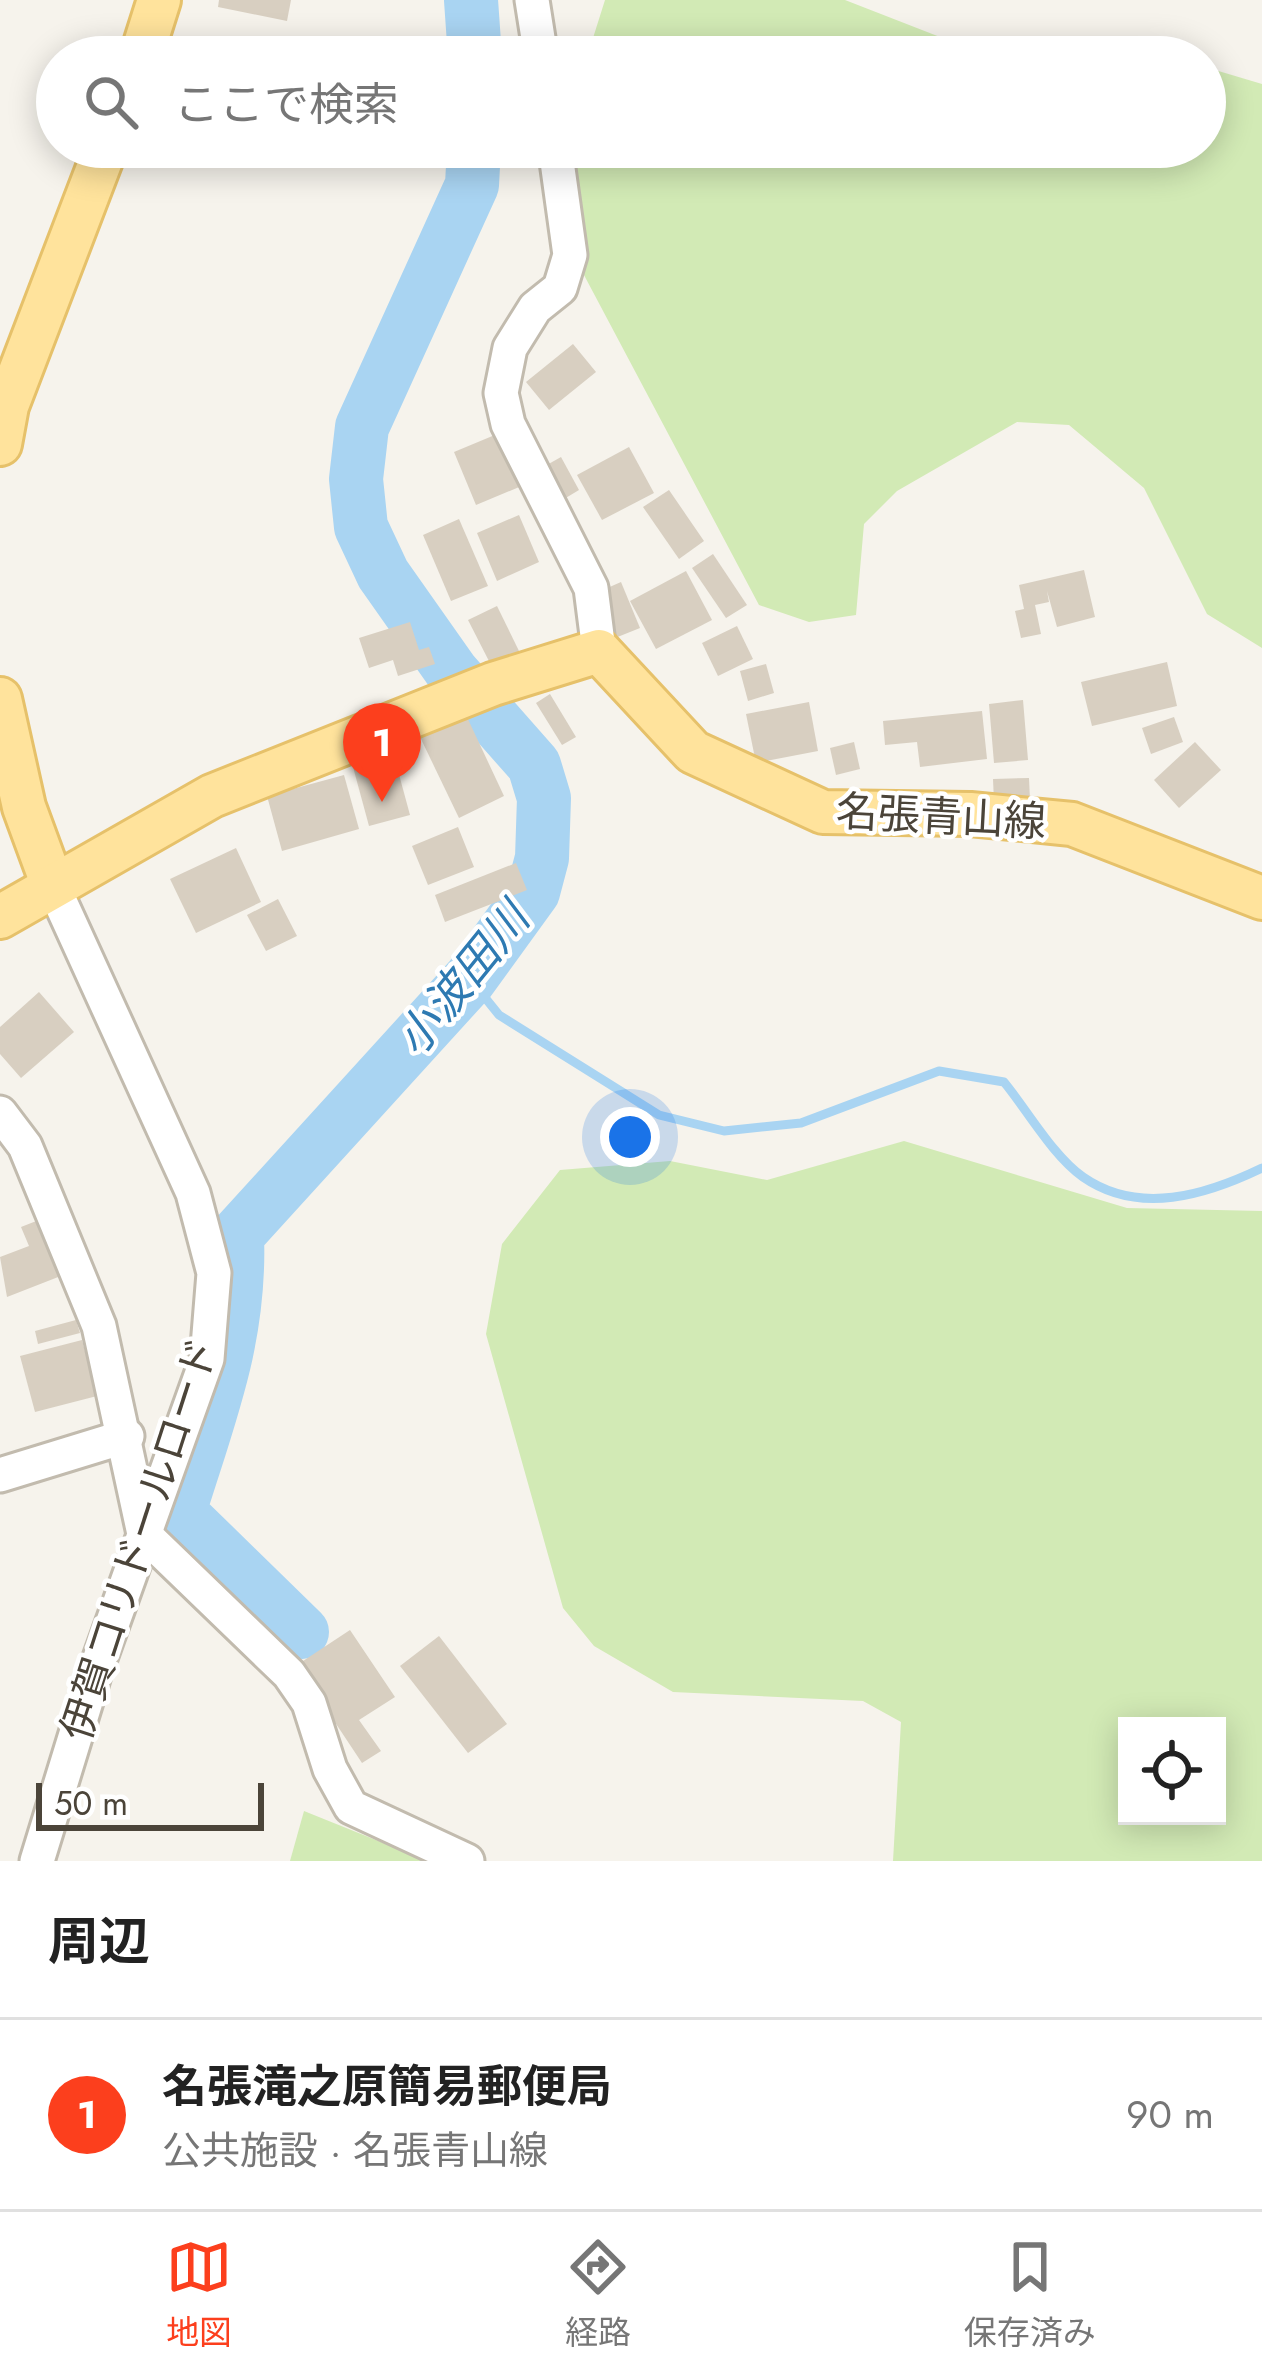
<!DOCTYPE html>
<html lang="ja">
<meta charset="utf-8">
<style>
:root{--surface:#fff;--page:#f2f2f2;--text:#222;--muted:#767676;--line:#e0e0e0;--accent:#fc3f1d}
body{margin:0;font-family:Jost,"Noto Sans JP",sans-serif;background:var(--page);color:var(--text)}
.controls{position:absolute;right:36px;bottom:36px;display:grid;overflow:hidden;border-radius:0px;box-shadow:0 6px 30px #0003}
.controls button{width:108px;height:108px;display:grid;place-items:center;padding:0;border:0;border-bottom:3px solid var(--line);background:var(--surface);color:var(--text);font:60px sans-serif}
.scale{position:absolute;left:36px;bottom:30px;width:228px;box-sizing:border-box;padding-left:12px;border:6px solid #4b4439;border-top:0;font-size:33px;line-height:42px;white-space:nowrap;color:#4b4439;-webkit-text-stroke:9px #fff;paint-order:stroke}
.you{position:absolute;left:630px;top:1137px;width:42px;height:42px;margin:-30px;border:9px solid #fff;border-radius:50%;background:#1a73e8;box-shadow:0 0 0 18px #1a73e833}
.badge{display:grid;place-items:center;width:78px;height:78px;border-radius:50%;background:var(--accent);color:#fff;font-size:39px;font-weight:700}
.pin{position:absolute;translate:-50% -99px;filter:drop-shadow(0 3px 6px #0008)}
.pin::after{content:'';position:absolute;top:63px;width:42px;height:36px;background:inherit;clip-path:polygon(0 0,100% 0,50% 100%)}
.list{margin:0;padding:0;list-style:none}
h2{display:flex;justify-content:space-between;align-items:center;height:156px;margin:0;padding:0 48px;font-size:51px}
h2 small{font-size:39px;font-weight:400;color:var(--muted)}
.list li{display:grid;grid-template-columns:78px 1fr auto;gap:36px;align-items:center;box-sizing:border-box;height:192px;padding:0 48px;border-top:3px solid var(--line)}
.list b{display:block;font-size:45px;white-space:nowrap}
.list p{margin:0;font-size:39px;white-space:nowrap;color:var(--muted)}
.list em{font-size:39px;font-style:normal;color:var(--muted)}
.icon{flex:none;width:66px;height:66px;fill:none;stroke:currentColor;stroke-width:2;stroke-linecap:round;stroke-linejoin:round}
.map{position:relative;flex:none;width:1262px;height:1861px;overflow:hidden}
.search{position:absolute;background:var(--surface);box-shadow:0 6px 30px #0003;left:36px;right:36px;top:36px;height:132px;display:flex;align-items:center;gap:30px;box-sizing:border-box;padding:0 42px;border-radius:66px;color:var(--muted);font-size:45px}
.sheet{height:348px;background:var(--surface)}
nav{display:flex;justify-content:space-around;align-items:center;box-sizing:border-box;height:168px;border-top:3px solid var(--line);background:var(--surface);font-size:33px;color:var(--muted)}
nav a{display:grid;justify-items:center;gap:6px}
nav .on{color:var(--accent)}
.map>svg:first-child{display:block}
</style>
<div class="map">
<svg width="1262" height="1861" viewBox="0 0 1262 1861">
<rect width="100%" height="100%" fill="#f6f3ec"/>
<!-- green -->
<g fill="#d2eab5" fill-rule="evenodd">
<polygon points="605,0 845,0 940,37 1129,44 1172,57 587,57"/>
<polygon points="1205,67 1262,84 1262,648 1207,614 1144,488 1069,425 1017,422 897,491 864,524 856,615 809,622 759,605 567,243 573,147 1205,147"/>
<path d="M904,1141L1127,1208L1262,1211V1861H893L901,1722L863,1701L673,1692L594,1646L563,1608L486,1334L502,1244L560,1170L670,1161L767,1180ZM1217,1726V1816H1127V1726Z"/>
<polygon points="304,1811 428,1861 290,1861"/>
</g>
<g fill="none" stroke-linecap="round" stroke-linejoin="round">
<!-- stream -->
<path stroke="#a9d4f2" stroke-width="9" d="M470,979L499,1015L659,1115L724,1131L801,1123L939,1071L1004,1082C1027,1110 1053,1156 1083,1177C1139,1216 1206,1195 1262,1168"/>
<!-- river -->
<g stroke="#a9d4f2" stroke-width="54">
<polyline points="471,0 475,57"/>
<path d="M302,1632L179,1512C209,1415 241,1339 237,1235L470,979L533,892L542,858L544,798L534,765L452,672L383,574L361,527L356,479L362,427L472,185L474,147"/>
</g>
</g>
<!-- building -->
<g fill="#d8cfc1">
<polygon points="219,0 291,0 287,21 218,7"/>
<polygon points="573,344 596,372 549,410 526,382"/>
<polygon points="502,432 524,485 476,505 454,452"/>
<polygon points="629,447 654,493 602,520 577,475"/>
<polygon points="561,457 579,490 564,499 545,466"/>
<polygon points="669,490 704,541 679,559 643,507"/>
<polygon points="519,515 539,562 497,581 477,533"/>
<polygon points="459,519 488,586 451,601 423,535"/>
<polygon points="713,554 747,605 726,618 692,568"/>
<polygon points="1084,570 1095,617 1057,627 1047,591 1049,602 1035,605 1041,634 1021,638 1015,611 1024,609 1019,585"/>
<polygon points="686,571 712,620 656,649 630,601"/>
<polygon points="621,582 640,628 615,638 596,593"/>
<polygon points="497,606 520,653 492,667 468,620"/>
<polygon points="410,622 419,650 429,647 435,664 398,676 393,660 369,668 359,638"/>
<polygon points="737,626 753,659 718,676 702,643"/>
<polygon points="1167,662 1177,706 1092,726 1081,682"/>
<polygon points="766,664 774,693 748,701 740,671"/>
<polygon points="550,694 576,737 562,745 536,703"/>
<polygon points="1023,700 1028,760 994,763 989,704"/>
<polygon points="809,702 818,751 756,763 746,714"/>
<polygon points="982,711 987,759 920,767 917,742 885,745 883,721"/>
<polygon points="466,715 504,796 459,818 420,737"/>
<polygon points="1174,717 1183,742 1151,754 1142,728"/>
<polygon points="854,742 860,769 836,775 830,748"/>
<polygon points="1195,742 1221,770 1179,808 1154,780"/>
<polygon points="394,756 410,815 369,826 353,767"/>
<polygon points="344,775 359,829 282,851 267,796"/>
<polygon points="1029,778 1030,800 994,802 993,779"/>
<polygon points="458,827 474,867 428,885 412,846"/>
<polygon points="236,848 261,902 196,933 170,879"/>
<polygon points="516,863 527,890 445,922 435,895"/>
<polygon points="278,899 297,936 266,951 247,915"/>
<polygon points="39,992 74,1032 21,1078 0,1054 0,1027"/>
<polygon points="49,1216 71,1272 7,1297 0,1257 29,1246 21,1227"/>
<polygon points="76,1320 80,1333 38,1344 35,1331"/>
<polygon points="82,1340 97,1396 35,1412 20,1356"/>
<polygon points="350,1630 395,1697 359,1720 381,1751 362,1763 297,1665"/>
<polygon points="439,1636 507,1724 468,1753 400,1666"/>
</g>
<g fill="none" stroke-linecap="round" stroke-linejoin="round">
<!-- minor casing -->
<g stroke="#c2bbae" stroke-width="39">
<g id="minor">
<polyline points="532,0 541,57"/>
<polyline points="555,147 570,255 560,288 535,308 510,348 501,393 508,424 591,588 599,651"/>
<polyline points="0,1113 25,1146 99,1326 144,1534 289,1674 309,1703 330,1769 351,1807 467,1861"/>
<polyline points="0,1475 127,1436"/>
<polyline points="37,1861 95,1672 207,1359 214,1273 193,1193 53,886"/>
</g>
</g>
<!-- major casing -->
<g stroke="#e6c16a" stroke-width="48">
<g id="major">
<polyline points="141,57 159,0"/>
<polyline points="0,444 7,406 106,147"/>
<polyline points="0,699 24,807 53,886"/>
<polyline points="0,917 212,796 493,684 599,651 693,752 823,812 970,814 1072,824 1262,898"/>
</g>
</g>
<!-- minor -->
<use href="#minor" stroke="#fff" stroke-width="33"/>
<!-- major -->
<use href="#major" stroke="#ffe39c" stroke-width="42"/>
</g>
<g text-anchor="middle" stroke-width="9" stroke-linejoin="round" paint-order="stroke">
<!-- street labels -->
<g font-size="42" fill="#4b4439" stroke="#fff">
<text transform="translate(941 816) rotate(3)" y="15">名張青山線</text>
<text transform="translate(139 1539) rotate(-72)" y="15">伊賀コリドールロード</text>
</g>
<!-- water labels -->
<g font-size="45" font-style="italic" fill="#2e7ab2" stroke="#fff">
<text transform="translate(462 979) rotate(-51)" y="16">小波田川</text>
</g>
</g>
</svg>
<div class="controls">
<button><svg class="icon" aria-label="locate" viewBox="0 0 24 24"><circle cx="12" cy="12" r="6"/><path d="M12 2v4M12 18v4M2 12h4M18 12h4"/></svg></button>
</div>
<div class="scale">50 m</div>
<div class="you"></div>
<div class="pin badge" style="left:382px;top:802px">1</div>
<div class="search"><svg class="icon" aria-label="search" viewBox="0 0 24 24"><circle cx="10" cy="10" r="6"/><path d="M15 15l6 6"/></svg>ここで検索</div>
</div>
<section class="sheet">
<h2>周辺<small></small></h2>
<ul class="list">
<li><span class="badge">1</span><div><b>名張滝之原簡易郵便局</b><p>公共施設 · 名張青山線</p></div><em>90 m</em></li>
</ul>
</section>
<nav>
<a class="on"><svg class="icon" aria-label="map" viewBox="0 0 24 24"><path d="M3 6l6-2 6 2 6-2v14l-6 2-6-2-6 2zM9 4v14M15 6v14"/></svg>地図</a>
<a><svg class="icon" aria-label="directions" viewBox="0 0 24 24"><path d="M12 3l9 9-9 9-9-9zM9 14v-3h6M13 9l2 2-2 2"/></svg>経路</a>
<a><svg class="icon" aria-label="saved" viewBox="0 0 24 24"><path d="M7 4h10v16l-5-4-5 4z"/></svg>保存済み</a>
</nav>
